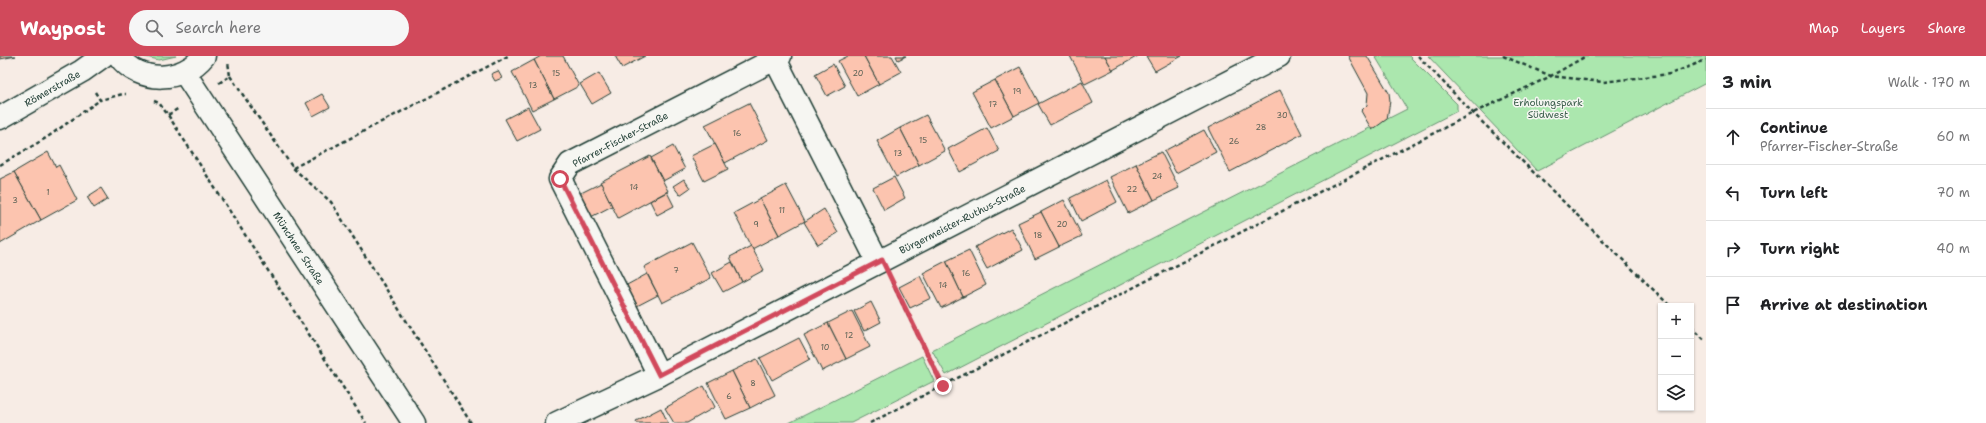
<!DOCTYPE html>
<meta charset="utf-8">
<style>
:root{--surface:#fff;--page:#f6f6f6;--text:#202124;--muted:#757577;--line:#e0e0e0;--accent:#d1495b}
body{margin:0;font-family:"Shantell Sans",sans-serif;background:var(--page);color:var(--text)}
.controls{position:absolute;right:12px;bottom:12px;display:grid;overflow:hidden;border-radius:0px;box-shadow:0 1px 3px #0004}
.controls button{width:36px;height:36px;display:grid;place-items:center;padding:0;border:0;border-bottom:1px solid var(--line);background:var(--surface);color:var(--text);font:20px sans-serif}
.stop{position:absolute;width:12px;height:12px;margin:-9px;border:3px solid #d1495b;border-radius:50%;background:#fff}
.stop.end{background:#d1495b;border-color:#fff;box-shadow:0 1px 4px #0008}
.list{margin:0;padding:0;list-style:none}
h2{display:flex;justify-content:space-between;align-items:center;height:52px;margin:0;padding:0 16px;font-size:17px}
h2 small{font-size:13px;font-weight:400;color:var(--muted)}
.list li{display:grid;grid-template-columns:26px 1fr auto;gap:12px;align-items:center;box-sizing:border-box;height:56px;padding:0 16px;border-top:1px solid var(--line)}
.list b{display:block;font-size:15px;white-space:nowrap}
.list p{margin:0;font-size:13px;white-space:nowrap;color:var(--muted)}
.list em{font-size:13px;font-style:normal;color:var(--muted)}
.icon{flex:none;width:22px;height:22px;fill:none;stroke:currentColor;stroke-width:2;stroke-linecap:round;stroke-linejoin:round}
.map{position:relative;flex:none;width:1706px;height:367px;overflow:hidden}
header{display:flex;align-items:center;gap:24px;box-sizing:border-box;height:56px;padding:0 20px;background:var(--accent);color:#fff}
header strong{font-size:19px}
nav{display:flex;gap:22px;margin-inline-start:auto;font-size:14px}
.search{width:280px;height:36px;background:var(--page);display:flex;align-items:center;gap:10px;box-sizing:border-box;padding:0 14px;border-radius:22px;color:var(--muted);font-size:15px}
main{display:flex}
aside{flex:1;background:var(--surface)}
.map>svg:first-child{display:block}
</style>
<header>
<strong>Waypost</strong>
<div class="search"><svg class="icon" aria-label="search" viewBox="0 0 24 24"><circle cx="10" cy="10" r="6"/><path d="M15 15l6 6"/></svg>Search here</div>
<nav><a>Map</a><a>Layers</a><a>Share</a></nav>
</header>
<main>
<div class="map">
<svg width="1706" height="367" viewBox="0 0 1706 367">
<rect width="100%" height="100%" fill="#f7ece5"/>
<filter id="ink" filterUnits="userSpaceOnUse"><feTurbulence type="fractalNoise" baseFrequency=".025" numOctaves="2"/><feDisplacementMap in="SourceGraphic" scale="8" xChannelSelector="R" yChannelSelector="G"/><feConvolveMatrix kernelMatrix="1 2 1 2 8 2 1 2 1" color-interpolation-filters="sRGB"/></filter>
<g filter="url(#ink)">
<!-- green -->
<g fill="#abe7ae" stroke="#659271">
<polygon points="141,0 176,0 159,4"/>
<polygon points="1375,0 1409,0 1457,48 1457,55 946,319 932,294 1407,53"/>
<polygon points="1428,0 1706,0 1706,27 1537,115"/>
<polygon points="922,300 934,325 851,367 789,367"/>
</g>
<!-- building -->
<g fill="#fcc4af" stroke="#1f3d34">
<polygon points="0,0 16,0 0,3"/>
<polygon points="541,0 563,0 579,30 554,43 534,4"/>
<polygon points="615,0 645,0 622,12"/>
<polygon points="848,0 864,0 879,28 857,40 838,5"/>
<polygon points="864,0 892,0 901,16 879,28"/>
<polygon points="896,0 906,0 898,4"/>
<polygon points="1070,0 1105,0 1113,14 1085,28"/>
<polygon points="1105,0 1138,0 1113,14"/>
<polygon points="1146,0 1182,0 1155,15"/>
<polygon points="1348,0 1367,0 1389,37 1390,45 1387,63 1372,74 1361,55 1367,49 1368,37"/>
<polygon points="534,4 554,43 532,54 512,16"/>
<polygon points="833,8 845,30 827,40 815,18"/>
<polygon points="1020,11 1039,47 1014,60 995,24"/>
<polygon points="498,15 502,22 495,25 491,18"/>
<polygon points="599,17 611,37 592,48 580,28"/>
<polygon points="995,24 1014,60 991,72 972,36"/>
<polygon points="1082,25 1093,47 1050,69 1038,48"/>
<polygon points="1280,34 1302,78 1230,116 1208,72"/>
<polygon points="322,38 330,51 313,60 306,47"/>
<polygon points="749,47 768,84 725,107 705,69"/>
<polygon points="528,51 540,73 517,85 505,63"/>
<polygon points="926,59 945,95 919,109 900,72"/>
<polygon points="900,72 919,109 896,121 877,85"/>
<polygon points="987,72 999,95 960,116 948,93"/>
<polygon points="1204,74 1216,96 1176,117 1164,95"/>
<polygon points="715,88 728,113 704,125 691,100"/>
<polygon points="673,90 685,113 663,125 651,102"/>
<polygon points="48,96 56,111 59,109 77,144 41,164 14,116"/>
<polygon points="1161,96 1179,132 1154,144 1136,108"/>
<polygon points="650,100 668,135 618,162 600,126"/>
<polygon points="1136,108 1154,144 1128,157 1110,121"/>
<polygon points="14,116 41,164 0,188 0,123"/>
<polygon points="894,121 905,142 884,154 873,132"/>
<polygon points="684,123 690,132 680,139 673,130"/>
<polygon points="1106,124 1117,146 1081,165 1070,142"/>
<polygon points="601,127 612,150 589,162 577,139"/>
<polygon points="786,129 805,165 779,179 760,143"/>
<polygon points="101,132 108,143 94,152 87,141"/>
<polygon points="667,136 674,150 657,159 650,145"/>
<polygon points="760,143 779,179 752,193 734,157"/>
<polygon points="1064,144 1082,180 1059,191 1041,156"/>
<polygon points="824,153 838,177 818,189 804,166"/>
<polygon points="1041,156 1059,191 1035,203 1018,167"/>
<polygon points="1011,172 1023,194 987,213 975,191"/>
<polygon points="692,186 711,222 662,247 644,211"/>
<polygon points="751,190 764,214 742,226 730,201"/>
<polygon points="969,194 986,229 963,241 946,205"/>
<polygon points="946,205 963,241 941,252 923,217"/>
<polygon points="732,206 742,226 723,236 712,217"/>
<polygon points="647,218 658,239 635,251 625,230"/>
<polygon points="920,220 931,242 910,252 899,231"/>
<polygon points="871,246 881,266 864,275 854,255"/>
<polygon points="852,255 870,291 846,303 828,267"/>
<polygon points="828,267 846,303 822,315 804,279"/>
<polygon points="799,282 810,303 772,324 760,302"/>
<polygon points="757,303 775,339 750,352 732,315"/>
<polygon points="732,315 750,352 726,363 708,327"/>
<polygon points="704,330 715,351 687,367 674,367 665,352"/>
<polygon points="661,352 668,367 637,367 636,365"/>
</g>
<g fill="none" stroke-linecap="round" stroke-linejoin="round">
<!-- minor casing -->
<g stroke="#1f3d34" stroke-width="25">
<g id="minor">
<path d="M119,0C140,29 183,26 204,0"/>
<polyline points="780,0 775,3 878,206"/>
<polyline points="184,16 414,367"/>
<polyline points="0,62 82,15 103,0"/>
<polyline points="659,319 560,123 570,108 775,3"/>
<polyline points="557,367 659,319 1279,0"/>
</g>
</g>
<!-- path -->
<g stroke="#1f3d34" stroke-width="2.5" stroke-dasharray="4 3" stroke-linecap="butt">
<polyline points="1418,0 1473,57 1670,250"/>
<polyline points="1503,0 1551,20 1603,26 1670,18 1706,4"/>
<polyline points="230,20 293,112 331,146 471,367"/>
<polyline points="219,27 230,20 228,6"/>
<polyline points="95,36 100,44 123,38 126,38"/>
<polyline points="154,45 159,47 168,59 366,367"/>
<polyline points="168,59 179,52"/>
<polyline points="0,109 46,82 100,44"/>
<polyline points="293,112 508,0"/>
<polyline points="892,226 943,330"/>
<polyline points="1691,271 1706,285"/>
<polyline points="870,367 1473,57 1551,20 1586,0"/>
</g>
<!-- minor -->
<use href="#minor" stroke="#f6f6f2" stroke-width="22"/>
</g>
</g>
<g fill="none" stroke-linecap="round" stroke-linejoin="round" filter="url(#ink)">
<!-- route -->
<polyline stroke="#d1495b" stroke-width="5" points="560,123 659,319 882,204 943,330"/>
</g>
<g text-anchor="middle" stroke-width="3" stroke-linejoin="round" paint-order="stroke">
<!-- number labels -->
<g font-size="8" fill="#565f53">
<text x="556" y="20">15</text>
<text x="858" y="20">20</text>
<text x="533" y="32">13</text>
<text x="1017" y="38">19</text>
<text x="993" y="51">17</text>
<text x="1282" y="62">30</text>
<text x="1261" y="74">28</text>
<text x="737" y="80">16</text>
<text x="923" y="87">15</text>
<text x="1234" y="88">26</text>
<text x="898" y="100">13</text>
<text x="1157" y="123">24</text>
<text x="634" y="134">14</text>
<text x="1132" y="136">22</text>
<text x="48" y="139">1</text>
<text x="15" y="147">3</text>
<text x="782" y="157">11</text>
<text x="756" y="171">9</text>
<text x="1062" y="171">20</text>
<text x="1038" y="182">18</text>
<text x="676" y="217">7</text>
<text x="966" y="220">16</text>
<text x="943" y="232">14</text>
<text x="849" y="282">12</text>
<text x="825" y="294">10</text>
<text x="753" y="330">8</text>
<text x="729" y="343">6</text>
</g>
<!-- street labels -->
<g font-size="10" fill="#1f3d34" stroke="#f6f6f2">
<text transform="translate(52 32) rotate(-30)" y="4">Römerstraße</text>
<text transform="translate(620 83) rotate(-28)" y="4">Pfarrer-Fischer-Straße</text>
<text transform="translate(962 163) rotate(-27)" y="4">Bürgermeister-Ruthus-Straße</text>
<text transform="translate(299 192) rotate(57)" y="4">Münchner Straße</text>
</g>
<!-- park labels -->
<g font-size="10" fill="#3b5f4c" stroke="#f6f6f2">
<text x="1548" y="50">Erholungspark<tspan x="1548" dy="12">Südwest</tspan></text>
</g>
</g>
</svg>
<div class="controls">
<button>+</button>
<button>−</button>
<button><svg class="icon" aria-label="layers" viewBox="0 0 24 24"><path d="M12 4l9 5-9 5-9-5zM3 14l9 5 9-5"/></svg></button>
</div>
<div class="stop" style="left:560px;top:123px"></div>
<div class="stop end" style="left:943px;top:330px"></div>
</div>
<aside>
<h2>3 min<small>Walk · 170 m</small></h2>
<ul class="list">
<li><svg class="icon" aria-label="ahead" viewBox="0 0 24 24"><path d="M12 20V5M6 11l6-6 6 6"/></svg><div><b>Continue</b><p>Pfarrer-Fischer-Straße</p></div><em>60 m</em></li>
<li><svg class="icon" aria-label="left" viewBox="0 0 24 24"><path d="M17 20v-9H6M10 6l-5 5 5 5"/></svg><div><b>Turn left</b></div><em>70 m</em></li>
<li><svg class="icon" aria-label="right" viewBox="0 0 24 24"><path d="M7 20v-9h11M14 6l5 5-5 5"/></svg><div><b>Turn right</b></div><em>40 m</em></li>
<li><svg class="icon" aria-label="arrive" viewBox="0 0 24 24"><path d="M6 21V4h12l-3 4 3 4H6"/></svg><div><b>Arrive at destination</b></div></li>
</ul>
</aside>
</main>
